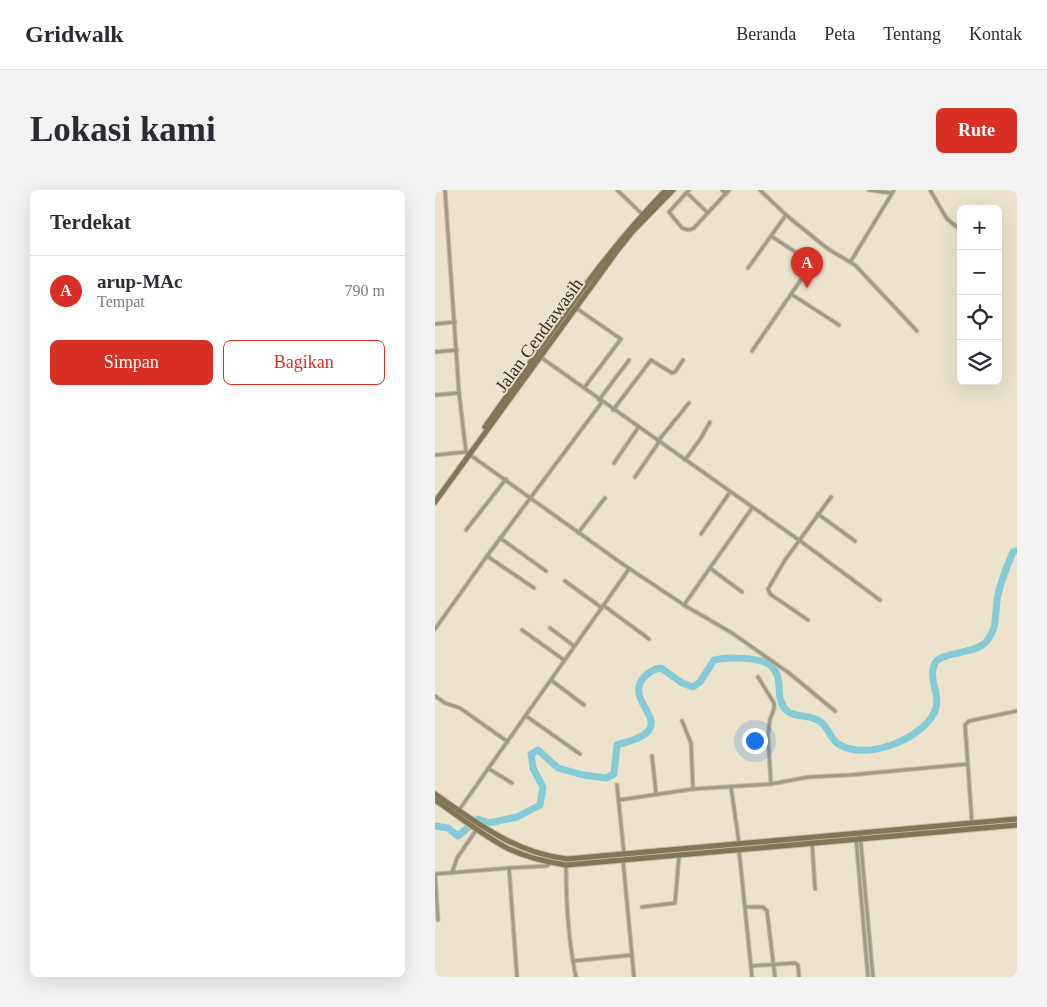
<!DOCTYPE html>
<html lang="id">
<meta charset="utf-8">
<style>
:root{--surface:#fff;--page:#f2f2f3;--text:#2b2b33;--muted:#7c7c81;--line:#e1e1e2;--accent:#d93025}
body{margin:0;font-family:"Times New Roman",serif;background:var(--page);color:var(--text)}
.controls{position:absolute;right:15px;top:15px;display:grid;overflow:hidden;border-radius:8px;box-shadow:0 5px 20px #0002}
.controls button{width:45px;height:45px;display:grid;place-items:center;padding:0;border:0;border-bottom:1px solid var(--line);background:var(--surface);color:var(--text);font:25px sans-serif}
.you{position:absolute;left:319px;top:550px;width:18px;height:18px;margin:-12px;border:4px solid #fff;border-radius:50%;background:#1a73e8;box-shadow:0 0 0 8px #1a73e833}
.badge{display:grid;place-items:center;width:32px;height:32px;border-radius:50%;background:var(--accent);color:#fff;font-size:16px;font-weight:700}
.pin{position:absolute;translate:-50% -41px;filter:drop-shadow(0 1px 2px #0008)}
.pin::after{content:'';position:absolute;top:26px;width:18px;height:15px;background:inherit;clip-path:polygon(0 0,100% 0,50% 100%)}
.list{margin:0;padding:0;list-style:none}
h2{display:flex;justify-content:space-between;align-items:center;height:65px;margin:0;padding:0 20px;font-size:21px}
h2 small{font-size:16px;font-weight:400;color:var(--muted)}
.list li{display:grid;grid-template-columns:32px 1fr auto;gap:15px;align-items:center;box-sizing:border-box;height:70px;padding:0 20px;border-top:1px solid var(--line)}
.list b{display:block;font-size:19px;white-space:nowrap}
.list p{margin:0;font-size:16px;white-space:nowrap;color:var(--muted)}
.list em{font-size:16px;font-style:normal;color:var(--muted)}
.actions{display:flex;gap:10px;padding:15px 20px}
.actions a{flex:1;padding:11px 0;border:1px solid var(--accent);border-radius:8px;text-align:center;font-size:18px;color:var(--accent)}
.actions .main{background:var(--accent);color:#fff}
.icon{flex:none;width:28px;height:28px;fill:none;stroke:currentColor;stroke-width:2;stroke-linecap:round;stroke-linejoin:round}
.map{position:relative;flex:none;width:582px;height:787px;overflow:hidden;border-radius:8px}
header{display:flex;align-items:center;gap:30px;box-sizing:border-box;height:70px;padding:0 25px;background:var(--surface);border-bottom:1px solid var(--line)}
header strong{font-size:24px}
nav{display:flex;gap:28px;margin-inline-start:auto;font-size:18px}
.intro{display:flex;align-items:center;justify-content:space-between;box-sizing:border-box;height:120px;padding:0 30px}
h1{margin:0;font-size:35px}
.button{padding:12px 22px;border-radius:8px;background:var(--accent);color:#fff;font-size:18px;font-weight:700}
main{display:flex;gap:30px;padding:0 30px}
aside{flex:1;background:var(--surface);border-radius:8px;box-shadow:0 5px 20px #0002}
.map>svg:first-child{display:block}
</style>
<header>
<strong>Gridwalk</strong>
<nav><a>Beranda</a><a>Peta</a><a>Tentang</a><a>Kontak</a></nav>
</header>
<div class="intro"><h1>Lokasi kami</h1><a class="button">Rute</a></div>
<main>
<aside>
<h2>Terdekat<small></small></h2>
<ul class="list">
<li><span class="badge">A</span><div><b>arup-MAc</b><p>Tempat</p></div><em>790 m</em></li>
</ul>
<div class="actions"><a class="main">Simpan</a><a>Bagikan</a></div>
</aside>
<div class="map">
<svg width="582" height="787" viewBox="0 0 582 787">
<rect width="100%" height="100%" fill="#ebe3cc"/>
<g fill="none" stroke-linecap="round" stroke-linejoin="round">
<!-- river -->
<path stroke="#85cbd7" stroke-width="7" d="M0,636L13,638L23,646L43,629L54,633L82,627L105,615L108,597L98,578L96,564L103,560L123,578L148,585L171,588L179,584L182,555C191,552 208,549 214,540C225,525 191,508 209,487C214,482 218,479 226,478L247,493L258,497L265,492L279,470C293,467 324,467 335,475C351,489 338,506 351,520C358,528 376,524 386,532C394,538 395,550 405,555C431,570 480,551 496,528C511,508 491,491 500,473C505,462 541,464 551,452C564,437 559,422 563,405C566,390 572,376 578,362L582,361"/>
<!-- street casing -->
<g stroke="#c5beaa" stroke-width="5">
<g id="street">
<polyline points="10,0 24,203 31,262 189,375 249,415 297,443 354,483 400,521"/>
<polyline points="182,0 207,24"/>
<polyline points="254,0 234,22 247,38 254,40 259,38 294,0"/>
<polyline points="287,0 291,4"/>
<polyline points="325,0 351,25 393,59 420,75 482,141"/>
<polyline points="434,0 456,3"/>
<polyline points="495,0 512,29 526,40"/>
<polyline points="252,3 273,23"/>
<polyline points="416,71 459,0"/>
<polyline points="313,78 351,25"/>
<polyline points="356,104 404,135"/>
<polyline points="141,118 186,149 149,198"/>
<polyline points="0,134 20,132"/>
<polyline points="317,161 376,75 374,71 336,46"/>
<polyline points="0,162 22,160"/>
<polyline points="104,166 364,350 445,410"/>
<polyline points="0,205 24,203"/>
<polyline points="164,210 194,170"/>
<polyline points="178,220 216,170 237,183 240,182 248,170"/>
<polyline points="223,251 254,213"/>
<polyline points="0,265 31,262"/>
<polyline points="250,270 266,248 275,232"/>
<polyline points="179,273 203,238"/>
<polyline points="200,287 224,252"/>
<polyline points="383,324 420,351"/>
<polyline points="31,340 71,289"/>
<polyline points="143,343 170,308"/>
<polyline points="266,344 295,302"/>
<polyline points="65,348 111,381"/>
<polyline points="52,366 99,398"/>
<polyline points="275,378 307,402"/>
<polyline points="130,391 167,418"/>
<polyline points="168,415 214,449"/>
<polyline points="249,415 317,318"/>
<polyline points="373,430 335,404 333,399 350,370 396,307"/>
<polyline points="115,438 139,456"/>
<polyline points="0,439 52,366 167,212"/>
<polyline points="87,440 129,470"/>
<polyline points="323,487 339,513 339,519 335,529 333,546 336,594"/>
<polyline points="116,490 149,515"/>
<polyline points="0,506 10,513 25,518 73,552"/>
<polyline points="91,526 145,564"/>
<polyline points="247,531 256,553 258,599"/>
<polyline points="217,566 221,603"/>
<polyline points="54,579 77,593"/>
<polyline points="182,595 189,664"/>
<polyline points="296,597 304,653"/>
<polyline points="184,610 258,599 336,594 374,587 415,585 533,574"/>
<polyline points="24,620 194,379"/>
<polyline points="537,633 530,535 534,531 582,521"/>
<polyline points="425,644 438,787"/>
<polyline points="421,648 433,787"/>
<polyline points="377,652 380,699"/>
<polyline points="304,660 317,787"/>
<polyline points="188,670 199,787"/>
<path d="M131,675C131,712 133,750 141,787"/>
<polyline points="74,678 82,787"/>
<polyline points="17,683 22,668 42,639"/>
<polyline points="0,684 74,678 112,676 116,672"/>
<polyline points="0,684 3,730"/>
<polyline points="207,717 240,713 244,666"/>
<polyline points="311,717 328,717 332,721 340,787"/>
<polyline points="138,771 197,765"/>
<polyline points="316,776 360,773 363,775 364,787"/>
</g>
</g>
<!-- secondary casing -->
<g stroke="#c5beaa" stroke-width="7">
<g id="secondary">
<path d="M50,237C107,157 162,70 231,0"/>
<polyline points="0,312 182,61 198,41 238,0"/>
<path d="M0,604C42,633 80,663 132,669L582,629"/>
<path d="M0,610C24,626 48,646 74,659C91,667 112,672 131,675L582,635"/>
</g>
</g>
<!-- street -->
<use href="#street" stroke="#a19a84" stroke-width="3"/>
<!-- secondary -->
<use href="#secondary" stroke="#827656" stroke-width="5"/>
</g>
<g text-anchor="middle" stroke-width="4" stroke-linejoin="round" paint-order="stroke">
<!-- street labels -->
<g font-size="18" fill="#2e2b23" stroke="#ebe3cc">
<text transform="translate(104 145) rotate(-54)" y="6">Jalan Cendrawasih</text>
</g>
</g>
</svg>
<div class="controls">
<button>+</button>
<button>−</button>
<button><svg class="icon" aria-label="locate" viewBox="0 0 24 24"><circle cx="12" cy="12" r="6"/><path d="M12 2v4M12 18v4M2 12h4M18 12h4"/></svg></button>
<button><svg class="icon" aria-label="layers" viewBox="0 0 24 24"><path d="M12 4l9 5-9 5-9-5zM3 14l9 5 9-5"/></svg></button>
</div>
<div class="you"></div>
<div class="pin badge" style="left:372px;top:98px">A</div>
</div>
</main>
